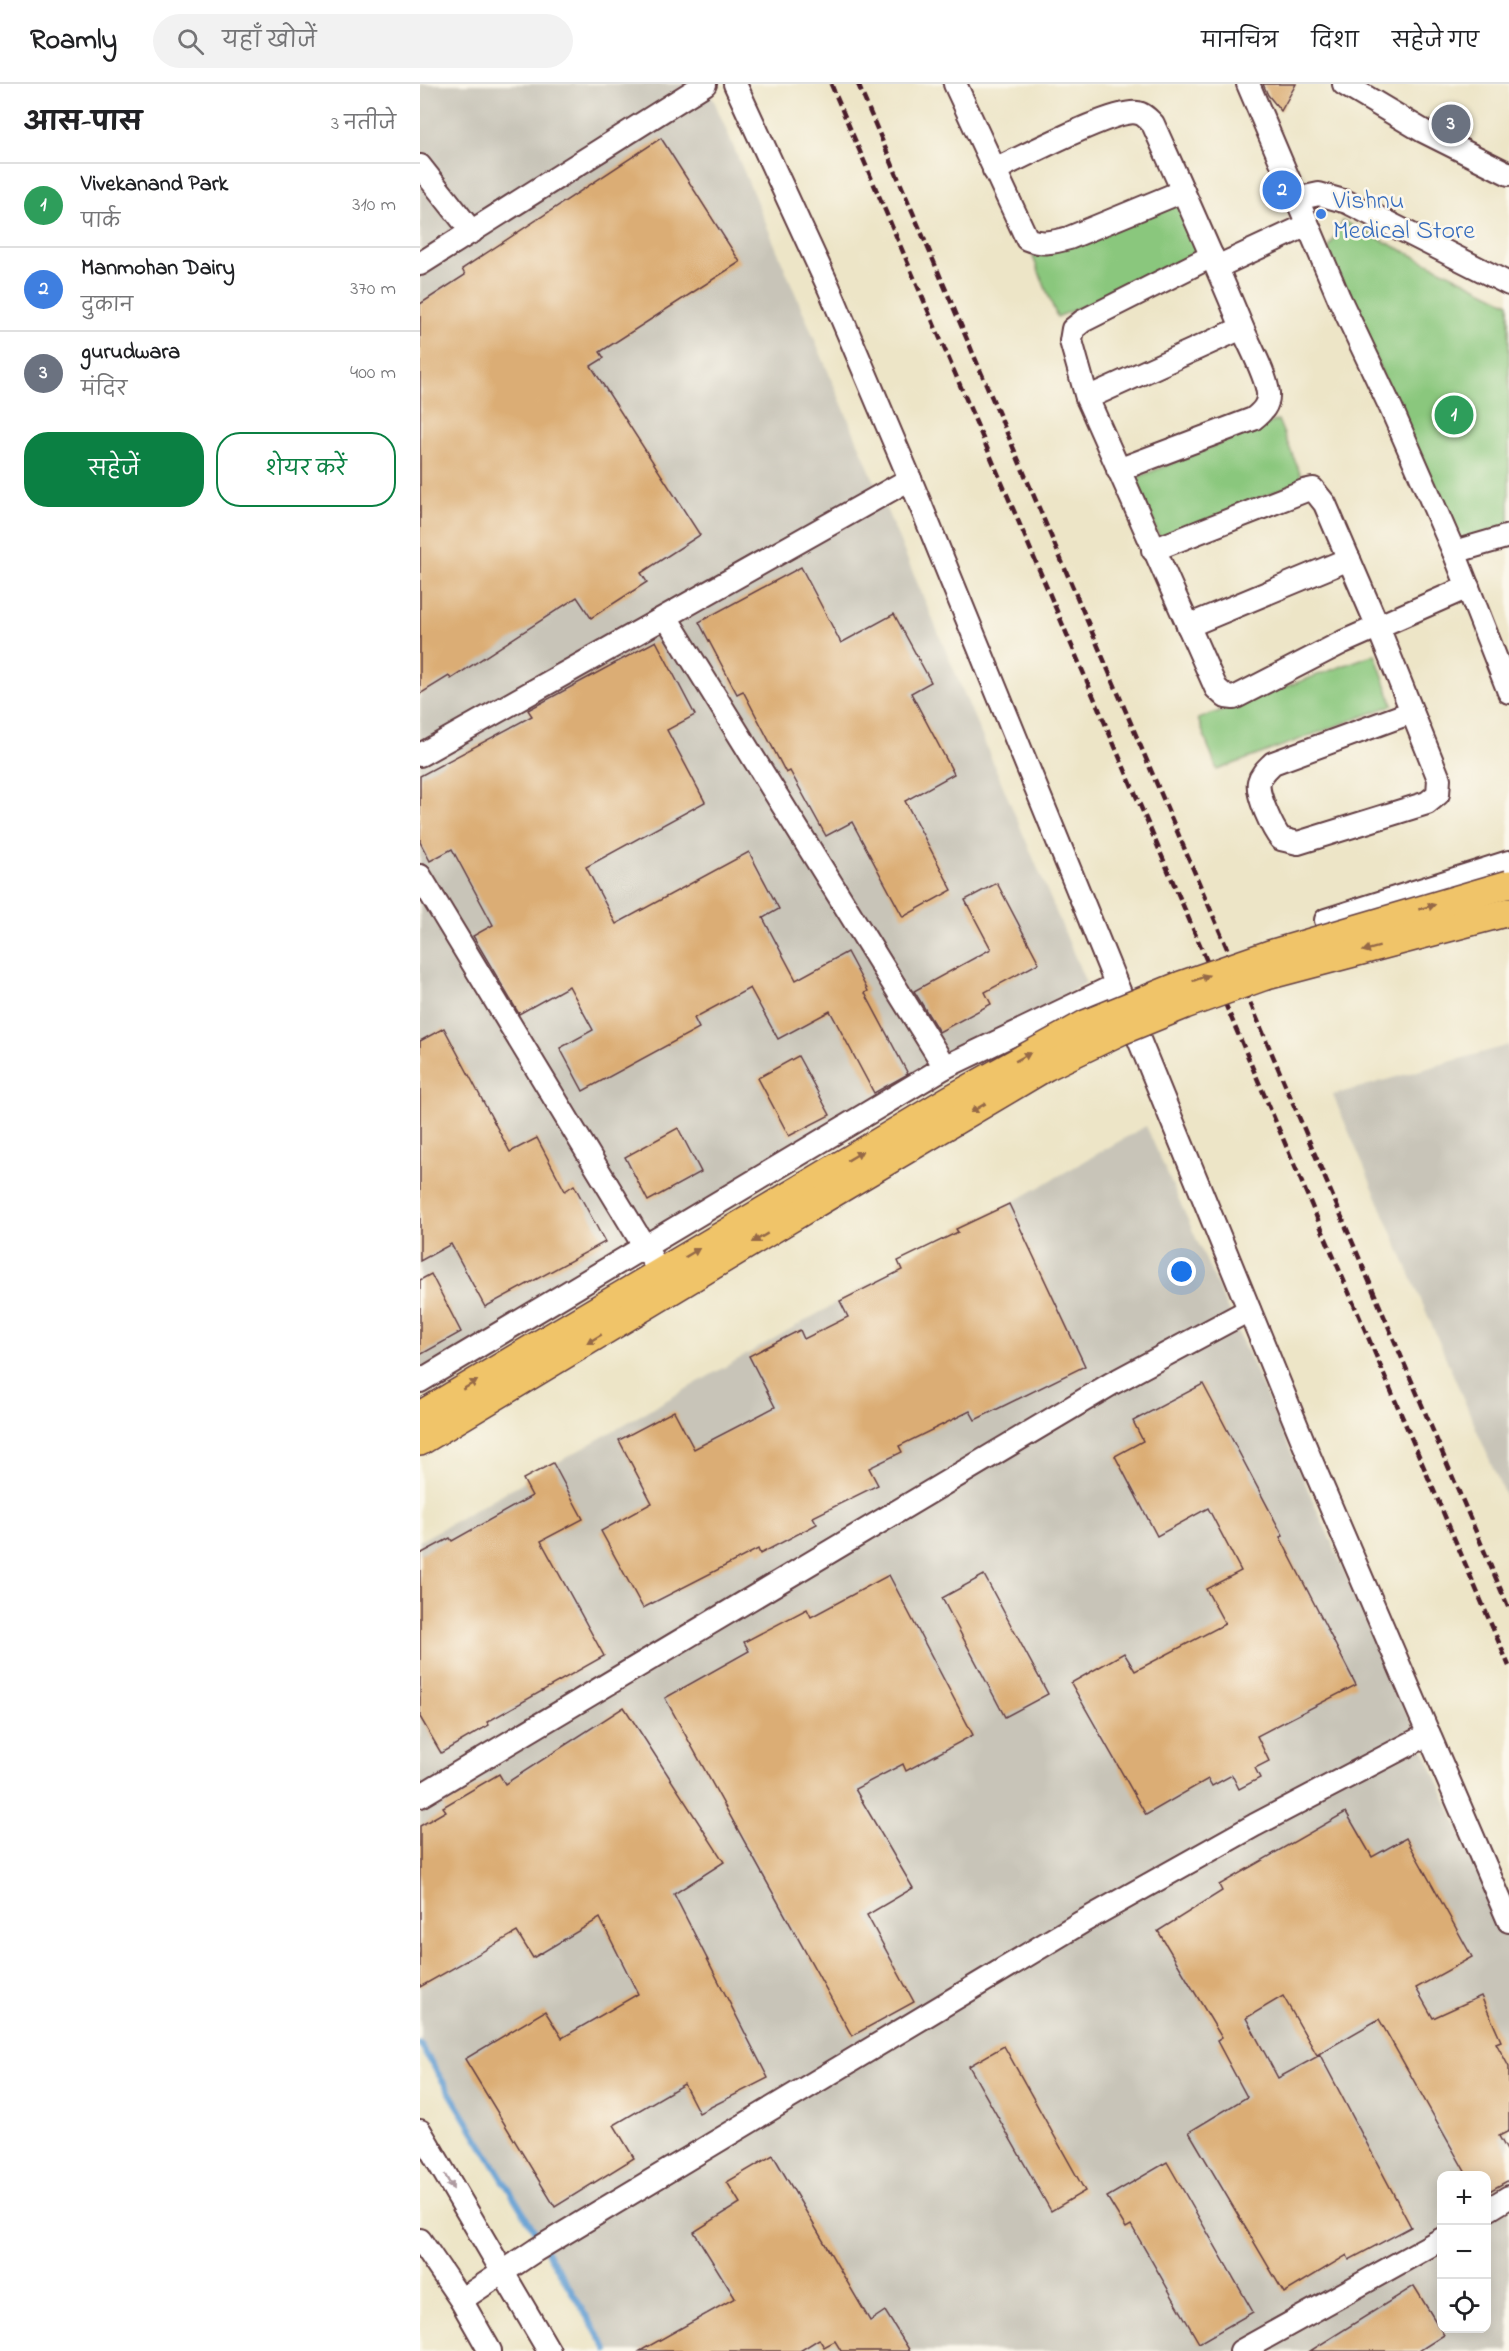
<!DOCTYPE html>
<html lang="hi">
<meta charset="utf-8">
<style>
:root{--surface:#fff;--page:#f2f2f2;--text:#202124;--muted:#757577;--line:#e0e0e0;--accent:#0b8043}
body{margin:0;font-family:"Indie Flower","Playpen Sans Deva",sans-serif;background:var(--page);color:var(--text)}
.controls{position:absolute;right:18px;bottom:18px;display:grid;overflow:hidden;border-radius:12px;box-shadow:0 3px 15px #0003}
.controls button{width:54px;height:54px;display:grid;place-items:center;padding:0;border:0;border-bottom:2px solid var(--line);background:var(--surface);color:var(--text);font:30px sans-serif}
.you{position:absolute;left:762px;top:1188px;width:21px;height:21px;margin:-15px;border:4px solid #fff;border-radius:50%;background:#1a73e8;box-shadow:0 0 0 9px #1a73e833}
.badge{display:grid;place-items:center;width:39px;height:39px;border-radius:50%;background:var(--accent);color:#fff;font-size:20px;font-weight:700}
.pin{position:absolute;translate:-50% -50%;border:3px solid #fff;box-shadow:0 2px 6px #0006}
.list{margin:0;padding:0;list-style:none}
h2{display:flex;justify-content:space-between;align-items:center;height:78px;margin:0;padding:0 24px;font-size:26px}
h2 small{font-size:20px;font-weight:400;color:var(--muted)}
.list li{display:grid;grid-template-columns:39px 1fr auto;gap:18px;align-items:center;box-sizing:border-box;height:84px;padding:0 24px;border-top:2px solid var(--line)}
.list b{display:block;font-size:22px;white-space:nowrap}
.list p{margin:0;font-size:20px;white-space:nowrap;color:var(--muted)}
.list em{font-size:20px;font-style:normal;color:var(--muted)}
.actions{display:flex;gap:12px;padding:18px 24px}
.actions a{flex:1;padding:14px 0;border:2px solid var(--accent);border-radius:24px;text-align:center;font-size:21px;color:var(--accent)}
.actions .main{background:var(--accent);color:#fff}
.icon{flex:none;width:33px;height:33px;fill:none;stroke:currentColor;stroke-width:2;stroke-linecap:round;stroke-linejoin:round}
.map{position:relative;flex:none;width:1089px;height:2267px;overflow:hidden}
header{display:flex;align-items:center;gap:36px;box-sizing:border-box;height:84px;padding:0 30px;background:var(--surface);border-bottom:2px solid var(--line)}
header strong{font-size:28px}
nav{display:flex;gap:33px;margin-inline-start:auto;font-size:21px}
.search{width:420px;height:54px;background:var(--page);display:flex;align-items:center;gap:15px;box-sizing:border-box;padding:0 21px;border-radius:33px;color:var(--muted);font-size:22px}
main{display:flex}
aside{flex:1;background:var(--surface)}
.map>svg:first-child{display:block}
</style>
<header>
<strong>Roamly</strong>
<div class="search"><svg class="icon" aria-label="search" viewBox="0 0 24 24"><circle cx="10" cy="10" r="6"/><path d="M15 15l6 6"/></svg>यहाँ खोजें</div>
<nav><a>मानचित्र</a><a>दिशा</a><a>सहेजे गए</a></nav>
</header>
<main>
<aside>
<h2>आस-पास<small>3 नतीजे</small></h2>
<ul class="list">
<li><span class="badge" style="background:#2e9e5b">1</span><div><b>Vivekanand Park</b><p>पार्क</p></div><em>310 m</em></li>
<li><span class="badge" style="background:#3f7fe0">2</span><div><b>Manmohan Dairy</b><p>दुकान</p></div><em>370 m</em></li>
<li><span class="badge" style="background:#6b7280">3</span><div><b>gurudwara</b><p>मंदिर</p></div><em>400 m</em></li>
</ul>
<div class="actions"><a class="main">सहेजें</a><a>शेयर करें</a></div>
</aside>
<div class="map">
<svg width="1089" height="2267" viewBox="0 0 1089 2267">
<rect width="100%" height="100%" fill="#fbf7ec"/>
<filter id="ink" filterUnits="userSpaceOnUse"><feTurbulence type="fractalNoise" baseFrequency=".0167" numOctaves="2"/><feDisplacementMap in="SourceGraphic" scale="12" xChannelSelector="R" yChannelSelector="G"/><feConvolveMatrix kernelMatrix="1 2 1 2 8 2 1 2 1" color-interpolation-filters="sRGB"/></filter>
<filter id="wash" filterUnits="userSpaceOnUse"><feTurbulence type="fractalNoise" baseFrequency=".008" numOctaves="4" result="noise"/><feDisplacementMap in="SourceGraphic" scale="24" xChannelSelector="R" yChannelSelector="G"/><feGaussianBlur stdDeviation="1.35" result="paint"/><feColorMatrix in="noise" values="0 0 0 0 0 0 0 0 0 0 0 0 0 0 0 0 0 1.4 0 .05"/><feComposite in="paint" operator="in"/></filter>
<g filter="url(#wash)">
<rect width="100%" height="100%" fill="#ede5c7"/>
<!-- industrial -->
<g fill="#c8c4b8" fill-rule="evenodd">
<polygon points="0,0 287,0 666,899 0,1292"/>
<polygon points="1089,961 1089,1421 913,1011"/>
<path d="M726,1042L1089,1856V2267H188L0,1962V1457ZM1022,2092H1066V2244H1022Z"/>
</g>
<!-- green -->
<g fill="#8ac77d" stroke="#6a7354" stroke-width="1.5">
<polygon points="755,114 780,174 637,233 613,173"/>
<polygon points="923,137 1089,219 1089,442 1037,461 908,166"/>
<polygon points="858,336 883,396 740,455 716,394"/>
<polygon points="955,570 973,621 797,686 778,635"/>
</g>
<g fill="none" stroke-linecap="round" stroke-linejoin="round">
<!-- stream -->
<polyline stroke="#639fd3" stroke-width="6" points="0,1960 188,2267"/>
</g>
<g id="blocks">
<!-- building -->
<g fill="#dbad75">
<polygon points="843,0 876,0 861,27 848,11"/>
<polygon points="241,54 320,178 180,268 184,274 171,282 280,451 221,489 227,498 171,534 157,513 31,595 29,592 0,610 0,220 45,191 42,185"/>
<polygon points="381,483 421,559 474,530 511,598 491,609 534,690 485,717 532,806 483,833 432,738 406,752 370,687 366,689 323,607 317,610 279,538"/>
<polygon points="236,557 275,631 247,646 285,718 166,783 196,840 329,768 359,825 343,834 376,896 427,868 448,907 445,909 488,990 454,1009 410,927 358,955 330,904 274,934 279,944 163,1007 140,964 173,946 149,902 99,930 53,852 73,841 32,765 10,777 0,758 0,692 112,632 108,626"/>
<polygon points="577,799 619,879 565,908 571,920 519,948 494,907 571,865 545,816"/>
<polygon points="24,944 90,1068 117,1054 145,1107 154,1101 185,1158 65,1223 31,1160 0,1177 0,957"/>
<polygon points="378,972 410,1031 369,1052 338,994"/>
<polygon points="258,1044 281,1088 228,1117 205,1073"/>
<polygon points="589,1120 665,1282 555,1336 550,1327 479,1362 482,1368 449,1384 458,1401 393,1433 397,1440 340,1470 338,1465 223,1524 181,1447 232,1419 199,1356 254,1327 274,1365 355,1323 329,1272 380,1246 384,1255 428,1233 420,1217 482,1186 478,1177 538,1148 536,1145"/>
<polygon points="11,1190 41,1248 0,1271 0,1196"/>
<polygon points="783,1300 863,1452 860,1453 936,1601 837,1652 849,1677 835,1684 840,1694 819,1705 812,1691 792,1702 788,1695 726,1731 651,1599 704,1569 715,1587 805,1540 786,1505 821,1487 788,1424 737,1452 695,1372 723,1357 713,1337"/>
<polygon points="133,1379 163,1435 121,1457 184,1572 67,1638 69,1641 21,1669 0,1633 0,1470 30,1454 32,1457 112,1412 103,1395"/>
<polygon points="469,1491 553,1651 486,1687 483,1680 435,1705 493,1804 447,1831 494,1918 432,1952 245,1614 329,1567 324,1558 387,1525 391,1533"/>
<polygon points="564,1491 628,1610 585,1633 522,1514"/>
<polygon points="204,1623 304,1778 254,1810 348,1994 279,2029 264,2000 194,2041 214,2074 135,2123 45,1975 125,1927 142,1954 218,1910 180,1834 113,1874 97,1848 0,1903 0,1742 26,1727 23,1723 79,1690 85,1700"/>
<polygon points="926,1728 952,1773 986,1754 1052,1873 996,1904 1013,1934 1061,1912 1081,1957 1076,1959 1089,1983 1089,2047 1079,2052 1089,2070 1089,2096 1066,2109 1066,2091 1047,2091 959,1935 897,1971 863,1912 826,1934 858,1994 900,1971 991,2143 929,2176 927,2171 864,2209 769,2048 827,2013 797,1957 802,1954 738,1847 802,1807 799,1801"/>
<polygon points="584,1962 665,2107 631,2127 549,1982"/>
<polygon points="353,2071 450,2237 465,2227 490,2267 421,2267 415,2257 404,2263 399,2255 380,2267 220,2267 315,2214 274,2148 320,2119 307,2098"/>
<polygon points="747,2078 833,2228 779,2259 711,2141 706,2144 687,2113"/>
<polygon points="994,2202 1024,2251 999,2267 890,2267"/>
</g>
</g>
</g>
<g filter="url(#ink)">
<use href="#blocks" fill-opacity="0" stroke="#623d42" stroke-width="1.5"/>
<g fill="none" stroke-linecap="round" stroke-linejoin="round">
<!-- minor casing -->
<g stroke="#623d42" stroke-width="26">
<g id="minor">
<polyline points="315,0 409,204 490,395 889,1372 1089,1837"/>
<path d="M535,0L607,155C621,161 634,158 649,154L763,107"/>
<polyline points="828,0 919,214 971,324 1034,468 1089,608"/>
<polyline points="924,0 1003,47 1089,90"/>
<polyline points="0,82 52,148"/>
<path d="M574,86C600,75 696,23 718,29C724,30 729,36 733,40C763,107 793,173 821,241C828,259 846,290 848,309C849,321 842,328 833,335L698,386"/>
<polyline points="876,115 899,110 927,118 1089,200"/>
<polyline points="792,172 663,237 653,245 651,257 667,314 796,604 806,613 814,614 923,558 1048,503"/>
<polyline points="0,180 285,0"/>
<polyline points="797,183 887,141"/>
<polyline points="667,314 822,244"/>
<path d="M733,466L884,407L893,405L905,420L958,543L1019,695L1018,710L1007,719L878,759L861,755C853,746 836,710 839,698C841,690 847,685 853,679L992,628"/>
<polyline points="1034,468 1089,452"/>
<polyline points="246,533 525,983 696,901"/>
<polyline points="768,542 929,475"/>
<polyline points="0,671 490,395"/>
<polyline points="0,792 232,1175"/>
<polyline points="906,836 1089,778"/>
<polyline points="0,1297 525,983"/>
<polyline points="0,1712 691,1300 829,1226"/>
<polyline points="0,2047 129,2267"/>
<polyline points="1066,2127 1089,2113"/>
<polyline points="0,2156 41,2216 70,2267"/>
<polyline points="41,2216 116,2166 662,1838 835,1741 1009,1650"/>
<polyline points="821,2267 1022,2155"/>
</g>
</g>
<!-- major casing -->
<g stroke="#623d42" stroke-width="30">
<g id="major">
<polyline points="0,1331 385,1102"/>
<polyline points="0,1358 390,1123"/>
</g>
</g>
<!-- minor -->
<use href="#minor" stroke="#fff" stroke-width="22"/>
<!-- major -->
<use href="#major" stroke="#f0c469" stroke-width="27"/>
<!-- rail -->
<g stroke="#4a1f2b" stroke-width="4.5" stroke-dasharray="9 4.5" stroke-linecap="butt">
<polyline points="411,0 1089,1582"/>
<polyline points="438,0 1089,1525"/>
</g>
<!-- major-bridge casing -->
<g stroke="#623d42" stroke-width="30" stroke-linecap="butt">
<g id="major-bridge">
<polyline points="385,1102 530,1015 665,940 761,901 850,870 1089,800"/>
<polyline points="390,1123 626,983 701,947 765,921 843,893 1089,828"/>
</g>
</g>
<!-- major-bridge -->
<use href="#major-bridge" stroke="#f0c469" stroke-width="27"/>
</g>
<!-- one-way arrows -->
<defs><path id="oneway-solid" d="M-6-.8H1V-3.2L6.5 0L1 3.2V.8H-6Z" transform="scale(1.5)"/></defs>
<g fill="#956947">
<use href="#oneway-solid" transform="translate(1007 823) rotate(-16)"/>
<use href="#oneway-solid" transform="translate(951 865) rotate(165)"/>
<use href="#oneway-solid" transform="translate(781 894) rotate(-20)"/>
<use href="#oneway-solid" transform="translate(603 973) rotate(-29)"/>
<use href="#oneway-solid" transform="translate(558 1024) rotate(149)"/>
<use href="#oneway-solid" transform="translate(435 1072) rotate(-31)"/>
<use href="#oneway-solid" transform="translate(340 1154) rotate(149)"/>
<use href="#oneway-solid" transform="translate(272 1169) rotate(-31)"/>
<use href="#oneway-solid" transform="translate(174 1255) rotate(149)"/>
<use href="#oneway-solid" transform="translate(50 1301) rotate(-31)"/>
</g>
<use fill="#ae9aa0" href="#oneway-solid" transform="translate(29 2098) rotate(60)"/>
</g>
<!-- markers -->
<circle fill="#3f7fe0" stroke="#fbf7ec" stroke-width="2" cx="901" cy="130" r="6"/>
<g text-anchor="middle" stroke-width="5" stroke-linejoin="round" paint-order="stroke">
<!-- shop labels -->
<g font-size="26" fill="#366cbe" stroke="#fbf7ec" text-anchor="start">
<text x="913" y="124">Vishnu<tspan x="913" dy="30">Medical Store</tspan></text>
</g>
</g>
</svg>
<div class="controls">
<button>+</button>
<button>−</button>
<button><svg class="icon" aria-label="locate" viewBox="0 0 24 24"><circle cx="12" cy="12" r="6"/><path d="M12 2v4M12 18v4M2 12h4M18 12h4"/></svg></button>
</div>
<div class="you"></div>
<div class="pin badge" style="left:1034px;top:331px;background:#2e9e5b">1</div>
<div class="pin badge" style="left:862px;top:106px;background:#3f7fe0">2</div>
<div class="pin badge" style="left:1031px;top:40px;background:#6b7280">3</div>
</div>
</main>
